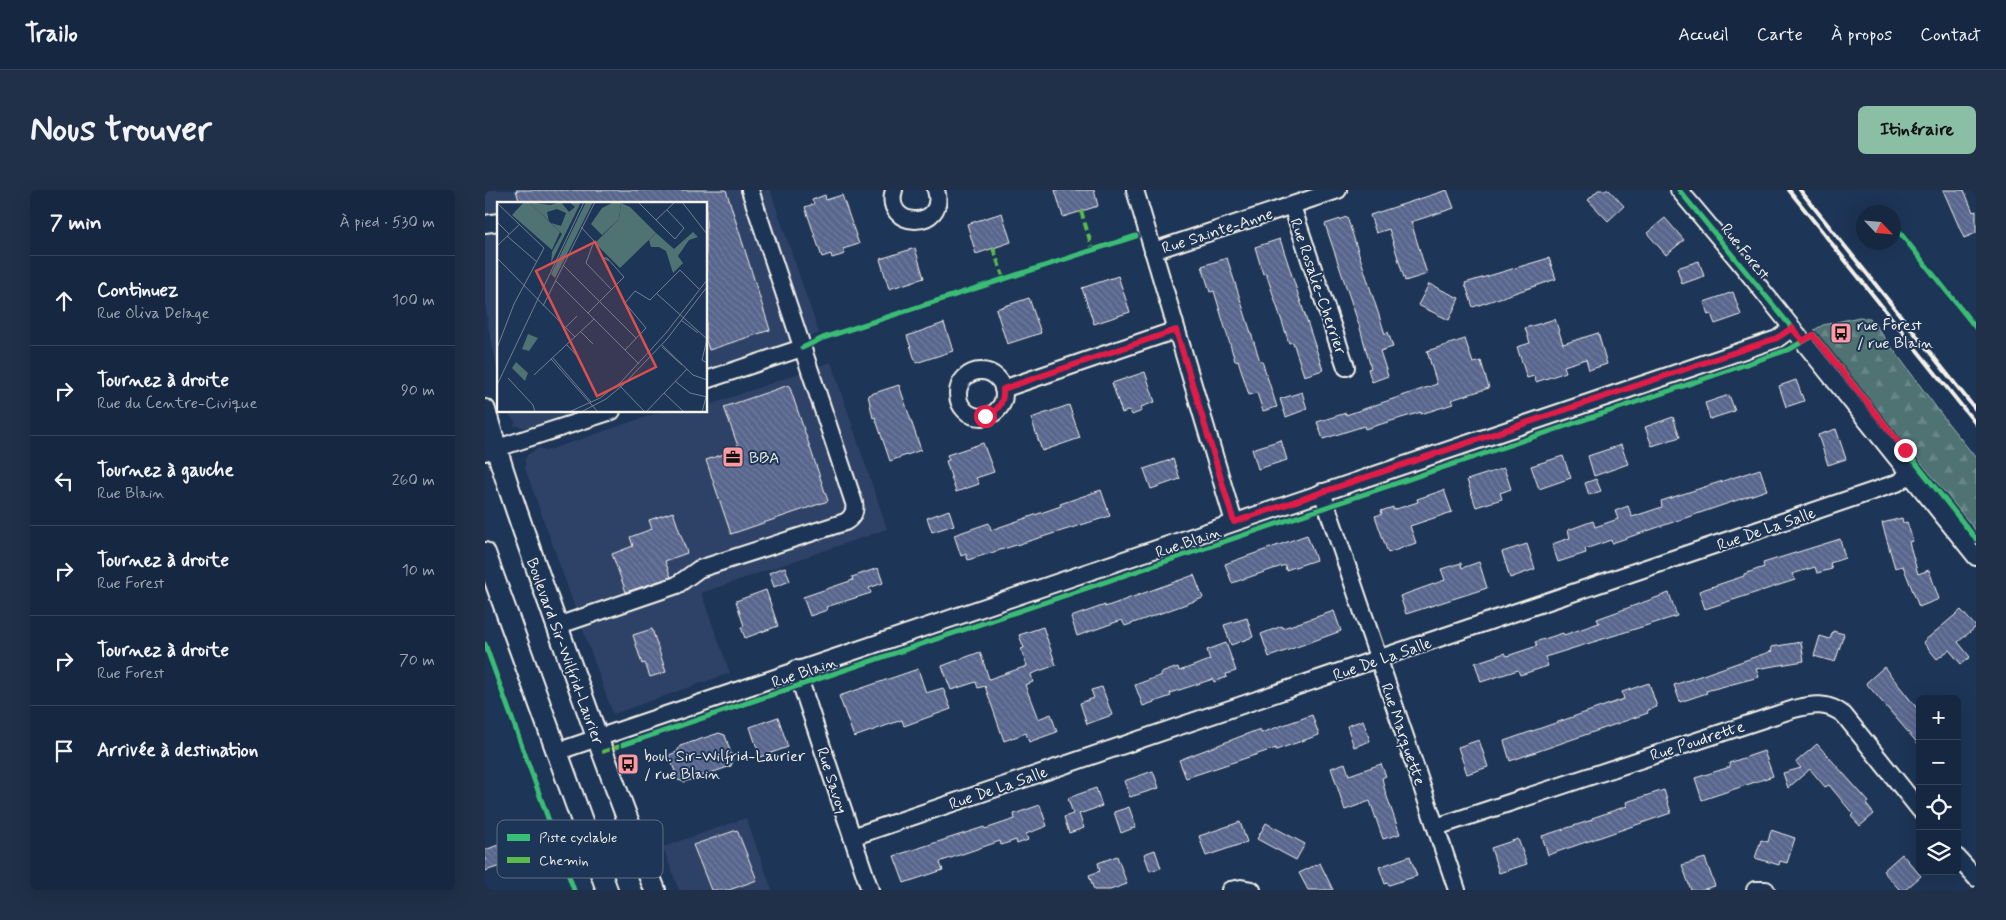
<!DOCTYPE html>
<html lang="fr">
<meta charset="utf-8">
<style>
:root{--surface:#162841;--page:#1f3048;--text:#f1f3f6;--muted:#9ea6b1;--line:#35445a;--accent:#8abfa5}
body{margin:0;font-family:Mynerve,sans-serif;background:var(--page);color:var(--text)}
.controls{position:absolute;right:15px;bottom:15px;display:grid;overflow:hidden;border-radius:8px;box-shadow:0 5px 20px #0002}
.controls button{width:45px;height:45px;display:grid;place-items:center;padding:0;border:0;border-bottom:1px solid var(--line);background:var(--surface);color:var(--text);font:25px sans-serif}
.compass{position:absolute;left:1371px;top:15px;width:45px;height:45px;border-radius:50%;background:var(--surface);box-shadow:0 5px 20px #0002;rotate:116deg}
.stop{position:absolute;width:15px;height:15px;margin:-11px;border:4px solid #e11d48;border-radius:50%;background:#fff}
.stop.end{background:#e11d48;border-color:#fff;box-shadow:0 1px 5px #0008}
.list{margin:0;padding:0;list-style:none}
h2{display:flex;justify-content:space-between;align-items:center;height:65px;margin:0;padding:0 20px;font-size:21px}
h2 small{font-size:16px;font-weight:400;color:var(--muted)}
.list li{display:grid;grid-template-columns:32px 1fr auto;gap:15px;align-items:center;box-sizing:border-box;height:90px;padding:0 20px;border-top:1px solid var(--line)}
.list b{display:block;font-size:19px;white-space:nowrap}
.list p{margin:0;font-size:16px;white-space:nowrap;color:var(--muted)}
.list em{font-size:16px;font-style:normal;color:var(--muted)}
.icon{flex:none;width:28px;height:28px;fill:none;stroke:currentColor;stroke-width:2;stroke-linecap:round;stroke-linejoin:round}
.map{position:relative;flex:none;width:1491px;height:700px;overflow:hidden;border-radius:8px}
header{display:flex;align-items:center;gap:30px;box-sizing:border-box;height:70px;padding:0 25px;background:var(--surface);border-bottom:1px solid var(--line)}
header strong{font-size:24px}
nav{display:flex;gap:28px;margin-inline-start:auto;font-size:18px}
.intro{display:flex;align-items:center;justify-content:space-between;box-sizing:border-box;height:120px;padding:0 30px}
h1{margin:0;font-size:35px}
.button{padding:12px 22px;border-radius:8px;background:var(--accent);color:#111;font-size:18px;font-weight:700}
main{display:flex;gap:30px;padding:0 30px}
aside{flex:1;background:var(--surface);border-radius:8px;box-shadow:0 5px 20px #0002}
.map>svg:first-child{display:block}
</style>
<header>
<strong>Trailo</strong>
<nav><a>Accueil</a><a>Carte</a><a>À propos</a><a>Contact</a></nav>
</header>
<div class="intro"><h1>Nous trouver</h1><a class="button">Itinéraire</a></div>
<main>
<aside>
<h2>7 min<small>À pied · 530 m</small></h2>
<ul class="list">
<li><svg class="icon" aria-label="ahead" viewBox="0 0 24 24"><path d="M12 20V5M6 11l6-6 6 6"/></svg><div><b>Continuez</b><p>Rue Oliva Delage</p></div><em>100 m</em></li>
<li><svg class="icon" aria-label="right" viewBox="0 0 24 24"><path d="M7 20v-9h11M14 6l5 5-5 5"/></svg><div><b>Tournez à droite</b><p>Rue du Centre-Civique</p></div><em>90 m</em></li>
<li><svg class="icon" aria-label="left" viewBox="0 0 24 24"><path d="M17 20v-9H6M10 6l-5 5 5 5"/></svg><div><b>Tournez à gauche</b><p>Rue Blain</p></div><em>260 m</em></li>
<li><svg class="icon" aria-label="right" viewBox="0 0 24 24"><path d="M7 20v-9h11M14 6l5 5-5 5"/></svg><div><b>Tournez à droite</b><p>Rue Forest</p></div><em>10 m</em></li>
<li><svg class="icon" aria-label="right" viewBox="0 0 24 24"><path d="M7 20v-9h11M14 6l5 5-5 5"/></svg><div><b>Tournez à droite</b><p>Rue Forest</p></div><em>70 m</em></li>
<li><svg class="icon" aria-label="arrive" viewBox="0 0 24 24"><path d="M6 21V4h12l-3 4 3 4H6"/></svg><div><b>Arrivée à destination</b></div></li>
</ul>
</aside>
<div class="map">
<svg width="1491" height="700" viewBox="0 0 1491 700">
<defs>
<pattern id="forest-firs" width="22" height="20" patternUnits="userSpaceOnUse" patternTransform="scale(1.25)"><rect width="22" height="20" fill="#4f7273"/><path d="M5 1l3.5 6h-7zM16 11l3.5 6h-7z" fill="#698787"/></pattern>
<pattern id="building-back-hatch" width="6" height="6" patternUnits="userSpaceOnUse" patternTransform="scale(1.25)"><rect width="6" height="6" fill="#58658d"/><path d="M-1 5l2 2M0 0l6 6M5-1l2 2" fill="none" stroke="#717c9d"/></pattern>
</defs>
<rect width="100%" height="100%" fill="#1d3557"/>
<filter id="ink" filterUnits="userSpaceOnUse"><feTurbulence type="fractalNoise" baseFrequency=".02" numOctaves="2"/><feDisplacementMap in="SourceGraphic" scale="10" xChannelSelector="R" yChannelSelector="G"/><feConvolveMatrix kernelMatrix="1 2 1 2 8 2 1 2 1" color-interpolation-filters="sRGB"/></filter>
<g filter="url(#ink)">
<!-- built -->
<g fill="#2f4367">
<polygon points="0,0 285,0 334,143 221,180 221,14 14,14 14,186 3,135 0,108"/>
<polygon points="346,172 402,339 216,403 245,483 128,524 40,278 40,270 42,265 54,258 61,261 178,221 221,221 221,208 224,215"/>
<polygon points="23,221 95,221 43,238 28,235 31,232 25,226"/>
<polygon points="261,628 287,700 194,700 178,657"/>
</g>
<!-- forest -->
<polygon fill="url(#forest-firs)" stroke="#a2b2ae" points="1374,127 1385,128 1462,232 1491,268 1491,341 1329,140 1338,135"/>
<!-- building -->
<g fill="url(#building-back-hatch)" stroke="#f4f1e8">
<polygon points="31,0 241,0 285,140 224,160 221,151 221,14 35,14"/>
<polygon points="570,0 609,0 613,16 578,27"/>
<polygon points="962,0 969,18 926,32 942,84 920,91 904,39 891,43 885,25"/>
<polygon points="1113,0 1124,0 1139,16 1123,31 1103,10"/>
<polygon points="1458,0 1479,0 1488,22 1491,21 1491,43 1479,48"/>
<polygon points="340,5 341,10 357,5 374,54 358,59 360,64 347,68 346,64 337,67 320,17 329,14 327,10"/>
<polygon points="517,23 526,52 491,64 482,34"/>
<polygon points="862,27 900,144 903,142 908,157 895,161 903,186 887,192 883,179 886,178 875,138 840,34"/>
<polygon points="1180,28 1199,50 1181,65 1162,43"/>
<polygon points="795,49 838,180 819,186 808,152 804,153 781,83 778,84 770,57"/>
<polygon points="430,58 439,88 404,99 395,69"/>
<polygon points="742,68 775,171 777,171 792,217 778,221 772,203 764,205 753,170 750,171 729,101 725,102 717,76"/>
<polygon points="1064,68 1071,89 988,117 980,93"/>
<polygon points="1214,71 1219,86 1197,94 1192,78"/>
<polygon points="633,86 645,122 609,134 597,98"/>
<polygon points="944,94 974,108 964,130 933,115"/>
<polygon points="1248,102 1256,125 1230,134 1226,124 1223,125 1219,112"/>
<polygon points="544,108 556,143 522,154 511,119"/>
<polygon points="1070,129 1078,154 1113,143 1122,174 1104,180 1101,169 1079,176 1081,182 1051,192 1049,186 1042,188 1032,157 1045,153 1040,138"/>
<polygon points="459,133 468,161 431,173 422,146"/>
<polygon points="980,149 988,173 996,171 1004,198 966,210 968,214 936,224 936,222 880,239 879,236 838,249 832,232 861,223 861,225 952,194 942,161"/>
<polygon points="660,182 670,212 656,217 657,221 647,225 645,220 637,223 627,193"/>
<polygon points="1311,190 1319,211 1301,217 1294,196"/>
<polygon points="304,195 343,311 246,344 221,270 254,259 239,217"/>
<polygon points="414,195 436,260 405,271 390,227 388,228 383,205"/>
<polygon points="817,202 822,219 801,227 795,209"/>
<polygon points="1244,205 1250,221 1225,229 1220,213"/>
<polygon points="584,215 595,248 557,261 546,228"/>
<polygon points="1188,227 1195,247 1167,256 1160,237"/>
<polygon points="1351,239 1361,269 1343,275 1333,245"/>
<polygon points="796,250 802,270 773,279 767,259"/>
<polygon points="498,253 509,282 491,288 494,294 471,302 461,271 464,270 462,265"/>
<polygon points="1136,255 1143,274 1109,286 1103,266"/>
<polygon points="1078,266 1086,288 1054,299 1046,276"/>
<polygon points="688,269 695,289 666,299 659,279"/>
<polygon points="1019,278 1026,299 1015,303 1017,309 991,317 982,290"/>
<polygon points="1275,279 1282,300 1127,353 1126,350 1100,359 1101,363 1073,372 1067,354 1085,348 1083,340 1108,331 1110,337 1133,329 1130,321 1143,316 1147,327 1177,317 1176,311"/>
<polygon points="1111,289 1116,301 1104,305 1100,293"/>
<polygon points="616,300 625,326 483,370 481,364 476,366 469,345 504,333 506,340 576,316 575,314"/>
<polygon points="959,300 967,322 925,336 931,353 903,363 890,326 897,324 896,321 908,317 908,320 933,312 932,309"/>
<polygon points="464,320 469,335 447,342 442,328"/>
<polygon points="188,322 202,363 180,371 186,387 141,402 127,364 148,356 145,347 167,339 164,330"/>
<polygon points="1417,328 1418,333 1422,332 1428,351 1424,352 1433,384 1444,380 1454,409 1434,417 1418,376 1410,378 1397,333"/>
<polygon points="822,345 831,370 801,380 800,375 747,393 740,374"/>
<polygon points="1355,349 1360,368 1345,373 1347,379 1332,383 1330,377 1307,384 1310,390 1220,419 1214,401 1259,386 1259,384 1279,377 1278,373"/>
<polygon points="1042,354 1050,379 1025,388 1017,362"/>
<polygon points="994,372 1002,398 921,424 915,406 960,390 956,379 976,373 977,378"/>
<polygon points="300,377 305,391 289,397 284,383"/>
<polygon points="393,378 398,393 384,398 386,403 341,417 342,420 325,426 318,407 368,390 367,387"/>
<polygon points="709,385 718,408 640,436 637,430 592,446 586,427 620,415 620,417"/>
<polygon points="281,400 293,436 260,448 256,437 259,436 251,411"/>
<polygon points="1184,403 1192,426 1060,467 1063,476 1035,485 1033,480 996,492 990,473 1020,463 1022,466 1052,456 1050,452 1078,443 1079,445 1114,433 1112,429"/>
<polygon points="1476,420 1491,437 1473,452 1485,467 1476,474 1464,460 1452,469 1438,452"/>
<polygon points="849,421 856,441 784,467 776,444 797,436 798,438"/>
<polygon points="762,428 768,447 746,455 739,435"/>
<polygon points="558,437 571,475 546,484 548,492 540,495 553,529 566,524 572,542 544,552 541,543 519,551 500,496 493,498 491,492 466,500 457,476 495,462 504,489 542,476 536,459 539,458 534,445"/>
<polygon points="167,439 181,482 165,487 160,473 157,474 148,445"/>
<polygon points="1348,441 1359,444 1350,472 1329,466 1335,446 1345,449"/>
<polygon points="1316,452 1319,471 1271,479 1274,487 1221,501 1222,503 1195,512 1189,495 1287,461 1286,457"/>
<polygon points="741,453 751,481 741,484 742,487 729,492 728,489 685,503 686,506 658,516 650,495 677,485 676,483 693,477 694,481 725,470 722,460"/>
<polygon points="1399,477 1435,522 1435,556 1381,493"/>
<polygon points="433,479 441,503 458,498 466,519 419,536 417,530 369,547 354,506"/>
<polygon points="1164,493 1172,517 1162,520 1163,523 1025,571 1019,551 1139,509 1137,502"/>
<polygon points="617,497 627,525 602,534 595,513 609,508 606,500"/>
<polygon points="827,525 834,545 791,560 791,558 701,588 694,570 775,539 776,543"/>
<polygon points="293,527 303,557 275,567 265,537"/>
<polygon points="878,530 885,551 869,557 862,536"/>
<polygon points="234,543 240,545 248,570 246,576 199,592 193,590 184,565 192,562 195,556"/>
<polygon points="994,550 1003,577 982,584 973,557"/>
<polygon points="1332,554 1384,612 1381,614 1389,624 1375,636 1366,626 1368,624 1344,595 1340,597 1325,579 1303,598 1298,583 1316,578 1311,572"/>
<polygon points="1279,561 1288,586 1217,610 1210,588 1245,577 1244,573"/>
<polygon points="860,573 864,585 896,574 901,586 897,588 900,601 915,644 898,649 885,611 860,620 846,578"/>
<polygon points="668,581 674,598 645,607 639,591"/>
<polygon points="611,598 617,616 594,624 599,638 584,643 579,627 588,624 583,608"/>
<polygon points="1179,600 1186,623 1063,665 1057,646 1107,630 1107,628 1142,616 1141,612"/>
<polygon points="555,615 562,636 541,644 543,650 532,654 531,650 516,655 515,651 489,660 457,671 455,673 458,680 419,693 409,666 499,637 500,639 530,629 529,624"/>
<polygon points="644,617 651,637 636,643 629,622"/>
<polygon points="755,632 762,652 721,666 714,646"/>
<polygon points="781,633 820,654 811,670 772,649"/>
<polygon points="252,640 272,690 244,700 226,700 208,655"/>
<polygon points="1286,640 1310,648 1302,673 1295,671 1294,675 1270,668 1276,650 1283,652"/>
<polygon points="1033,649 1042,674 1014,683 1006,658"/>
<polygon points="24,651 31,671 0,681 0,660"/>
<polygon points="670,660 676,678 665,681 659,664"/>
<polygon points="1417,664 1436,686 1420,700 1415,700 1398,681"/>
<polygon points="632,666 642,694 625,700 609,700 604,685 615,681 613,673"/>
<polygon points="925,666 932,686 904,695 903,693 900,694 894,677"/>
<polygon points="1220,668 1230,696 1216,700 1206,700 1197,675"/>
<polygon points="835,673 848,700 823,700 814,683"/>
</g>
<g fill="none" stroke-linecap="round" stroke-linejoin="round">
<!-- minor casing -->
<g stroke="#f4f1e8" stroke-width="20">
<g id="minor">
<path d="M409,0C397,39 463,41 451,0"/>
<polyline points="650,0 749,332"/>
<polyline points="1194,0 1252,69 1491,367"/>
<polyline points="807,16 861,177"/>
<polyline points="0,34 14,32"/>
<polyline points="668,61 853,0"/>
<circle cx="496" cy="204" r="23"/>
<polyline points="221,190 317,158"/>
<polyline points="518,199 691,140"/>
<polyline points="0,262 127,221"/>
<polyline points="837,302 972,700"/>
<path d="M72,436L192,395L214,379L360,332C367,328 371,322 369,313L265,0"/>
<polyline points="311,479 385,700"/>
<polyline points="71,562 1292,149 1307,138"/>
<path d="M951,637L1309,519C1328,514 1343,512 1359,525L1435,620"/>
<polyline points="367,647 1412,293 1425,284"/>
<polyline points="1472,667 1491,688"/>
<polyline points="745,700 756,698 767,700"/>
<polyline points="1270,700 1281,700"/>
</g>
</g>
<!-- major casing -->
<g stroke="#f4f1e8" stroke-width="24">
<g id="major">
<path d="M0,220C23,302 53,381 81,461C110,541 138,621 170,700"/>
<polyline points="0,363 122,700"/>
</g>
</g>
<!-- minor -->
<use href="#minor" stroke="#1d3557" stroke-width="16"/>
<!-- major -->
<use href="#major" stroke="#1d3557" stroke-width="20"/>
<!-- rail -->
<g stroke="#f4f1e8" stroke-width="4">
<polyline points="1304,0 1491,234"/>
<polyline points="1315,0 1491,220"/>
</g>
<!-- quiet -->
<g stroke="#5cbc4b" stroke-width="4" stroke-dasharray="8 4" stroke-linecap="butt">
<polyline points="596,21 608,60"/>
<polyline points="508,58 519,89"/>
<polyline points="117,562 138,555"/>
</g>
<!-- cycleway casing -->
<g stroke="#1d3557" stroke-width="8">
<g id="cycleway">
<polyline points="1194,0 1307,138"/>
<polyline points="1408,34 1491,138"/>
<polyline points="317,158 338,148 651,46"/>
<polyline points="0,454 89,700"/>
<polyline points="138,555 1187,200 1305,159 1329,145 1491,349"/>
</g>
</g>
<!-- cycleway -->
<use href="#cycleway" stroke="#3abd76" stroke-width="5"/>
</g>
</g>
<g fill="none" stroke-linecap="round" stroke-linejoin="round" filter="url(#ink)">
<!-- route -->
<path stroke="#e11d48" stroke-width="6" d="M500,226C512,222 519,213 518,199L691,140L749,332L1292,148L1307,138L1318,151L1328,145L1420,260"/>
</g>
<!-- icons -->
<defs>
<g id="bus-square" transform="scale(1.125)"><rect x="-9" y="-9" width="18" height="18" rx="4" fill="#ff9aa2" stroke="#1d3557"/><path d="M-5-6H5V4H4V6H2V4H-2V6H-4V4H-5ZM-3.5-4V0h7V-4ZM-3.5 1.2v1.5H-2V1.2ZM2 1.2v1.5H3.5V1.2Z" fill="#111"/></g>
<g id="office-square" transform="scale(1.125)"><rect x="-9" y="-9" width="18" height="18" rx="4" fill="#ff9aa2" stroke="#1d3557"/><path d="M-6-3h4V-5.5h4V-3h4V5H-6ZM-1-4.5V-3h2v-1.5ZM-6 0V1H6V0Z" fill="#111"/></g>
</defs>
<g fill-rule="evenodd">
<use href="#bus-square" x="1356" y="143"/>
<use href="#office-square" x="248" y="267"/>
<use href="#bus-square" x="143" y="574"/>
</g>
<g text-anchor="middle" stroke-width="4" stroke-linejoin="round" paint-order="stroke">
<!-- street labels -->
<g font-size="16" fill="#f4f1e8" stroke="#1d3557">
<text transform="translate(732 40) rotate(-18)" y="6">Rue Sainte-Anne</text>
<text transform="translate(1261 61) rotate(51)" y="6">Rue Forest</text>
<text transform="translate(834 96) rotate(71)" y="6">Rue Rosalie-Cherrier</text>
<text transform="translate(1281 338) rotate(-19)" y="6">Rue De La Salle</text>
<text transform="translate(703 351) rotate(-19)" y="6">Rue Blain</text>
<text transform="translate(81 461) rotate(70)" y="6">Boulevard Sir-Wilfrid-Laurier</text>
<text transform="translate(897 468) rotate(-19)" y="6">Rue De La Salle</text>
<text transform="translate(319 481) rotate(-19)" y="6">Rue Blain</text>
<text transform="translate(919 544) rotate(71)" y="6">Rue Marquette</text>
<text transform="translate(1212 550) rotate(-18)" y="6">Rue Poudrette</text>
<text transform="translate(348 590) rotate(72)" y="6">Rue Savoy</text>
<text transform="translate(513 597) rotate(-19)" y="6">Rue De La Salle</text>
</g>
<!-- poi labels -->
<g font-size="16" fill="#f4f1e8" stroke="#1d3557" text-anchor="start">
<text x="1372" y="140">rue Forest<tspan x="1372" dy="18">/ rue Blain</tspan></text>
<text x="264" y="273">BBA</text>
<text x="159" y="571">boul. Sir-Wilfrid-Laurier<tspan x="159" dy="18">/ rue Blain</tspan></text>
</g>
</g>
<!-- overview -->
<g transform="translate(12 12)">
<rect width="210" height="210" fill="#1d3557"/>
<path d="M19,160L31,171L28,179L15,166Z" fill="#4f7273"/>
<path d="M32,0L53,3L64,0L72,10L78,5L72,0H84L54,61L55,50L65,32L54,21L64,24L69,11L60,7L50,10L52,19ZM89,0H96L58,76L54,72ZM117,0L124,1L122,17L105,33L94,22L105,6ZM196,30L201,35L192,38L181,54L186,61L176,71L169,49L162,45H154L152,38L159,31L177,47Z" fill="#4f7273"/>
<path d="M27,0H32L63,30L55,48L15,13Z" fill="#4f7273"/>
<path d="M124,1L133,5L159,31L123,66L98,41L122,17Z" fill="#4f7273"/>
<path d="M126,16L142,33L131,43L116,26ZM115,27L124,38L109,42L103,38ZM121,43L136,50L123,65L107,49ZM31,132L41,136L32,149L25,147Z" fill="#4f7273"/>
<path fill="none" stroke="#738091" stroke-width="1" d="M141,0L178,37L187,26L170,8M185,0L210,32M0,1L47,46L17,102L0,146M159,18L178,0M0,20L12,32M84,25L97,39L89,61L115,88M10,34L40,60M0,44L23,22M0,56L78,135M66,63L139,136M58,78L142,162M159,91L210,137M46,104L98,0M91,111L127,75L110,56H107L112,59M184,118L201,131M69,125L80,114M84,130L96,142M210,137L205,158L210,161M70,143L82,156M165,143L196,173L210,178M165,145L185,163M128,148L149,126L128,101L138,89L153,98L183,68L202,87M56,156L94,200M54,157L101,210M37,173L97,117M11,176L36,203L38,210M178,179L193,191L210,195M0,183L87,0M123,184L148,210M167,191L187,210M72,210L103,196L124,180L169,131L210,78M84,210L109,197L127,182L170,137L210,85M149,210L190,167M205,210L209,195"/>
<path fill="#dc504e" fill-opacity="0.15" stroke="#dc504e" stroke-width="2.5" d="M98,40L159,165L100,194L39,69Z"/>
<rect width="210" height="210" fill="none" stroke="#f4f1e8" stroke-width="2.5"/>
</g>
<!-- legend -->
<rect x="12" y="630" width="166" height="58" rx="8" fill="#1d3557" stroke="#5e6d82" stroke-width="1"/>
<rect x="22" y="644" width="23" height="7" fill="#3abd76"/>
<rect x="22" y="667" width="23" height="6" fill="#5cbc4b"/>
<g font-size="14" fill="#f4f1e8">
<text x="54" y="652">Piste cyclable</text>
<text x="54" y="675">Chemin</text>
</g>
</svg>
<div class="controls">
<button>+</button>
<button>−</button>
<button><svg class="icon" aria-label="locate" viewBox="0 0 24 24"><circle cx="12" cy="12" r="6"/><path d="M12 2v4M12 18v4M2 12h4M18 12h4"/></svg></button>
<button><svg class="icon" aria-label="layers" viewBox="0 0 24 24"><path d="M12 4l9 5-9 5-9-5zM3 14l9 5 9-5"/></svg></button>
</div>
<svg class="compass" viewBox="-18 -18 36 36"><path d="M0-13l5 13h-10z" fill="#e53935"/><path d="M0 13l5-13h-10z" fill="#9ea6b1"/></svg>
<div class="stop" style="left:500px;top:226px"></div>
<div class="stop end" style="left:1420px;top:260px"></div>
</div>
</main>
